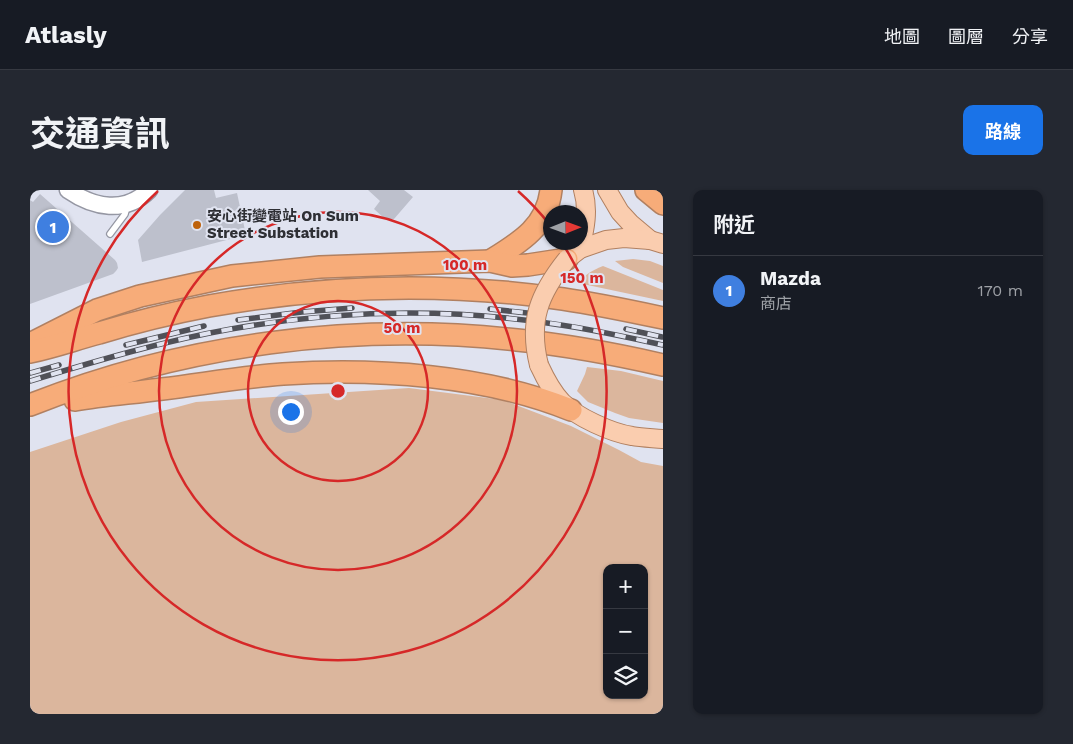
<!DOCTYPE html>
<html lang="zh-TW">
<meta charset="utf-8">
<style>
:root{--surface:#171b24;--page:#242831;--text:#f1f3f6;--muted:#9ea1a6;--line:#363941;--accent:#1a73e8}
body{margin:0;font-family:"Work Sans","Noto Sans TC",sans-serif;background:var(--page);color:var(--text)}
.controls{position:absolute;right:15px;bottom:15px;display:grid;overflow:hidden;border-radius:10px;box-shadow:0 1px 4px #0004}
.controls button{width:45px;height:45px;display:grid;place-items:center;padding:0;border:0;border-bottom:1px solid var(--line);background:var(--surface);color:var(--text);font:25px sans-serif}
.compass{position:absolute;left:513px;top:15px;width:45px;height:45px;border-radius:50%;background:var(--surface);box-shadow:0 1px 4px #0004;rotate:89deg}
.you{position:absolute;left:260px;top:221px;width:18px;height:18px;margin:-12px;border:4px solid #fff;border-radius:50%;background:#1a73e8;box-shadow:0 0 0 8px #1a73e833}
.badge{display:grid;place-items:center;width:32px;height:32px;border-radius:50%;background:var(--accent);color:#fff;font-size:16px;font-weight:700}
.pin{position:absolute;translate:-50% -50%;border:2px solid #fff;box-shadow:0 1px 5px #0006}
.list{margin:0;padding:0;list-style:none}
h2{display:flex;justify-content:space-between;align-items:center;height:65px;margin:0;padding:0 20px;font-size:21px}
h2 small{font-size:16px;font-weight:400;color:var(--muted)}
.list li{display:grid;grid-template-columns:32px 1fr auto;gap:15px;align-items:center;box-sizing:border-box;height:70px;padding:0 20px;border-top:1px solid var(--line)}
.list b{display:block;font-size:19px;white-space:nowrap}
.list p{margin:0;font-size:16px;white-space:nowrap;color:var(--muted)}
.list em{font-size:16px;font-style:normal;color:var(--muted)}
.icon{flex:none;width:28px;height:28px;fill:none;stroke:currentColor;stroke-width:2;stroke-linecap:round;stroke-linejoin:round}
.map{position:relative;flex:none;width:633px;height:524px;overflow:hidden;border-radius:10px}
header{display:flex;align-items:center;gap:30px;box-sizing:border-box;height:70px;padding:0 25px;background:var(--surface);border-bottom:1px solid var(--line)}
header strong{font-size:24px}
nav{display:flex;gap:28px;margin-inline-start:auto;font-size:18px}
.intro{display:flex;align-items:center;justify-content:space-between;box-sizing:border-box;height:120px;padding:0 30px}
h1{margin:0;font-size:35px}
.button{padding:12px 22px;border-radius:10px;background:var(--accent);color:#fff;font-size:18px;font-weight:700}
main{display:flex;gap:30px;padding:0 30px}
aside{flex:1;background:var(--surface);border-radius:10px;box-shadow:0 1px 4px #0004}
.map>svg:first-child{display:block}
</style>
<header>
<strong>Atlasly</strong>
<nav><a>地圖</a><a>圖層</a><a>分享</a></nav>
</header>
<div class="intro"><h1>交通資訊</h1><a class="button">路線</a></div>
<main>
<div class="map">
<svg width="633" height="524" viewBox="0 0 633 524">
<rect width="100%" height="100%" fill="#e0e3f0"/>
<!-- green -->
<g fill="#dbb69d" fill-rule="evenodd">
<polygon points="603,69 620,71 633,76 633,93 593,77 585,71"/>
<path d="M573,76L633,100V111L548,93C554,85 563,80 573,76Z"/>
<polygon points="557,177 591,181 633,191 633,233 599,228 585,223 558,212 547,201 555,184"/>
<path d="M379,198L473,210L541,236L589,260L611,272L633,276V524H0V262L91,232L166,212ZM577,378H614V505H577Z"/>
</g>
<!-- building -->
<g fill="#bdc0cc">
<polygon points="155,0 184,0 186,8 207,3 216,45 112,72 108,50 130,25"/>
<polygon points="338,0 374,0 383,7 364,29 355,29 344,19 350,11"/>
<polygon points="10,4 85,70 87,73 88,78 86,81 83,84 0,114 0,10 3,12"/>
</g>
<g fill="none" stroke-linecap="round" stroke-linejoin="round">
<!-- lane casing -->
<g stroke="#9597a3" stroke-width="8">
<polyline id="lane" points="80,44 95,24 97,17"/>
</g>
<!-- secondary casing -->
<g stroke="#9597a3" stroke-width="19">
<path id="secondary" d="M38,0C64,18 95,24 119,0"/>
</g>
<!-- primary casing -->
<g stroke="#b18061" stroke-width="20">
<g id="primary">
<polyline points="577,0 590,22 601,34 620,50"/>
<path d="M550,59C555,39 559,20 553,0"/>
<polyline points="537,69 550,59 576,50 594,48 620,50 633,54"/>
<path d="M509,175C515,188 522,202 532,212C546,227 582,243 602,246C612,248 623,248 633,249"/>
</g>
</g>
<!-- highway casing -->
<g stroke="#b18061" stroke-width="24">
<g id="highway">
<polyline points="616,0 633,14"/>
<path d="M460,71C489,53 517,37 521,0"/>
<polyline points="0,154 67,120 110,106 202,86 290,77 460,71 482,76 498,75 537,69"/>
<path d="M0,162C24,157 46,149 69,143C105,132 142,123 179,116C296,95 416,92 533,109C567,114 600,121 633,128"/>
<path d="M45,210C74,205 103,203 132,199C173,194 212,187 253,184C346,178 455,185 541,220"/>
<path d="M0,215C153,154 324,132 487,150C536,155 585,164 633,175"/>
</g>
</g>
<!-- lane -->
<use href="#lane" stroke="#fff" stroke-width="5.5"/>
<!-- secondary -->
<use href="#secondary" stroke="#fff" stroke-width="16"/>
<!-- primary -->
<use href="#primary" stroke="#facdaf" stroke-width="18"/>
<!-- highway -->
<use href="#highway" stroke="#f7ac79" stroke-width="21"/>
<!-- rail casing -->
<g stroke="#505158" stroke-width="5.5">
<g id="rail">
<polyline points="460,119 507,124"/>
<polyline points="208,130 272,122 322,118"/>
<polyline points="596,139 632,147"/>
<polyline points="96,155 174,136"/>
<polyline points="0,183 29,175"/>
<path d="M0,191C66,171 133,151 201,139C303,121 408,118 510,132C552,137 592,146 633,155"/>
</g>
</g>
<!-- rail -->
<use href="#rail" stroke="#e0e3f0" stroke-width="4" stroke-dasharray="11" stroke-linecap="butt"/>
<!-- primary-bridge casing -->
<g stroke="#b18061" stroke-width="20" stroke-linecap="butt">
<path id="primary-bridge" d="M509,175C498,131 509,104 537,69"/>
</g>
<!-- primary-bridge -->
<use href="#primary-bridge" stroke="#facdaf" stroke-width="18"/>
</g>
<!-- distance rings -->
<g fill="none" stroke="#d62828" stroke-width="2.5">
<circle cx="308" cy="201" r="90"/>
<circle cx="308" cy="201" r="179"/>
<path d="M488 1A269 269 0 0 1 520 35M532 53A269 269 0 1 1 128 1"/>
</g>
<!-- markers -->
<circle fill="#be620c" stroke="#e0e3f0" stroke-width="2" cx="167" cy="35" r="5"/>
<g text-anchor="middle" stroke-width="4" stroke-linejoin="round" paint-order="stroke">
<!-- poi labels -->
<g font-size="15" font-weight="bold" fill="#2e2f34" stroke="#e0e3f0" text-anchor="start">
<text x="177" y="31">安心街變電站 On Sum<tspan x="177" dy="17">Street Substation</tspan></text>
</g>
</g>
<circle cx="308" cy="201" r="8" fill="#d62828" stroke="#e0e3f0" stroke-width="2.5"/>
<g font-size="15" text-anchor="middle" font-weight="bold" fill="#d62828" stroke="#e0e3f0" stroke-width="4" stroke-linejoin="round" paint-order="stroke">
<text x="435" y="80">100 m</text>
<text x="552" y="93">150 m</text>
<text x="372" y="143">50 m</text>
</g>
</svg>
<div class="controls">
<button>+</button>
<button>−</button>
<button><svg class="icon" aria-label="layers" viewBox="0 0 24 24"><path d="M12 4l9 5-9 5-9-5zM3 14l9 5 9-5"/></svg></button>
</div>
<svg class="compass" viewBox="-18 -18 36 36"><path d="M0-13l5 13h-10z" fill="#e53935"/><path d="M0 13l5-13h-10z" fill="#9ea1a6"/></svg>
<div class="you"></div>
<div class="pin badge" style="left:23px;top:37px;background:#3f7fe0">1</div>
</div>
<aside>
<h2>附近<small></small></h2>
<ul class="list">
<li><span class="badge" style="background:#3f7fe0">1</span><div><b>Mazda</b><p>商店</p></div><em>170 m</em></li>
</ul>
</aside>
</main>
